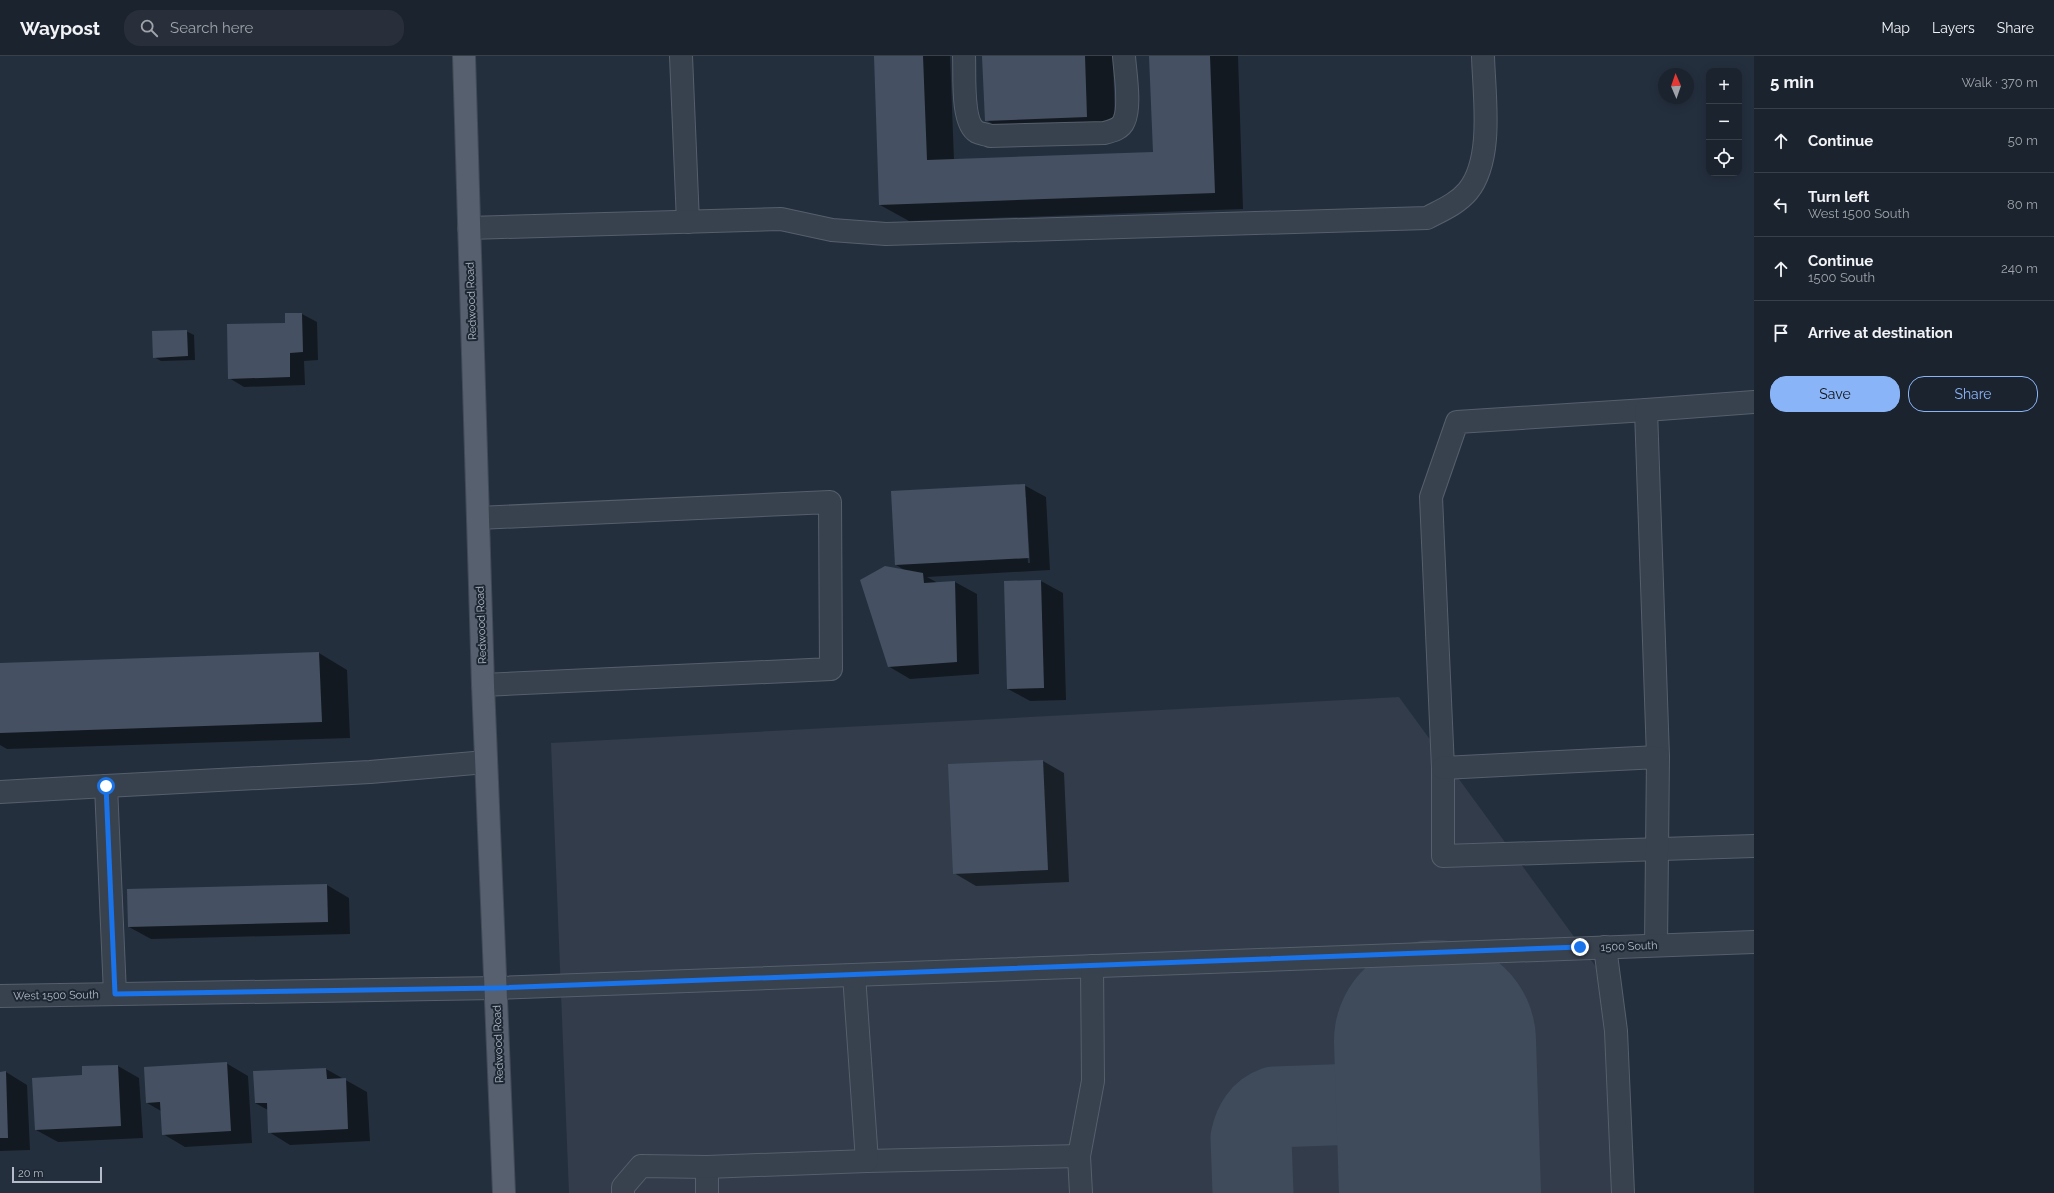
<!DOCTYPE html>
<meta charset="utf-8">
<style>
:root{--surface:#1b232e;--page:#282f3a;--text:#f1f3f6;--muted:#a0a4aa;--line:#39404a;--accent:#8ab4f8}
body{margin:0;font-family:Raleway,sans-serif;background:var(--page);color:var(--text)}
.controls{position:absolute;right:12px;top:12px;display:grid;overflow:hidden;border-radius:8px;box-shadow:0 2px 10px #0003}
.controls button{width:36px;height:36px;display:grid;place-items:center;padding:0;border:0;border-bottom:1px solid var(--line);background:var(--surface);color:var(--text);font:20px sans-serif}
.compass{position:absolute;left:1658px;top:12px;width:36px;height:36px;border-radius:50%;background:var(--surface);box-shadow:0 2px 10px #0003;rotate:358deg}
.scale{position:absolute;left:12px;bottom:10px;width:90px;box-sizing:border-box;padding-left:4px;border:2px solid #b4bcc9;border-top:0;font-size:11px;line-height:14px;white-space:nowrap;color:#b4bcc9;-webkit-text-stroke:3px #1d2633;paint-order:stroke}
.stop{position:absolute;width:12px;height:12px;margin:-9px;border:3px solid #1a73e8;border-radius:50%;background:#fff}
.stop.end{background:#1a73e8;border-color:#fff;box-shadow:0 1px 4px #0008}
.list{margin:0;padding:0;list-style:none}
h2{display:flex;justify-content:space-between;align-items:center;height:52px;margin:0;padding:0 16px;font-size:17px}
h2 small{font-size:13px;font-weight:400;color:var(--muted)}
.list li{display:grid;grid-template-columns:26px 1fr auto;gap:12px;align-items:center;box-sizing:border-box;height:64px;padding:0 16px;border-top:1px solid var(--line)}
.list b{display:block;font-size:15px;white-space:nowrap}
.list p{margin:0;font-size:13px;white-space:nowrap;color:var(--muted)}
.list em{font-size:13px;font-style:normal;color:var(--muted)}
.actions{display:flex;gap:8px;padding:12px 16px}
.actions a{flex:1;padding:9px 0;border:1px solid var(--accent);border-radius:16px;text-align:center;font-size:14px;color:var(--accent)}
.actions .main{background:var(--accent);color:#111}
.icon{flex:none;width:22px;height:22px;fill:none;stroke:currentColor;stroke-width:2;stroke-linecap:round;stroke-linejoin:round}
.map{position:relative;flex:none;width:1754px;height:1137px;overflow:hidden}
header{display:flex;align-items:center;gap:24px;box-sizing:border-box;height:56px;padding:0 20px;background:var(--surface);border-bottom:1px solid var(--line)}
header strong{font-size:19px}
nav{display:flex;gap:22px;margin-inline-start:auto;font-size:14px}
.search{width:280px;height:36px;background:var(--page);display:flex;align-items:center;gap:10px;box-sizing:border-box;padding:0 14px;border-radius:16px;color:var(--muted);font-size:15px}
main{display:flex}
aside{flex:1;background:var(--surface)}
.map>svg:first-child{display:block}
</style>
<header>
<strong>Waypost</strong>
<div class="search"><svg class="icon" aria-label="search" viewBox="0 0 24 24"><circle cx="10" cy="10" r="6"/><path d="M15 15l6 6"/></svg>Search here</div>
<nav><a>Map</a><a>Layers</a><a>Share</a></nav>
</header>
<main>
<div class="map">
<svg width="1754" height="1137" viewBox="0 0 1754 1137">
<rect width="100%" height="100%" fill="#242f3e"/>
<!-- airport -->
<polygon fill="#323c4b" points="1399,641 1610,930 1614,1137 569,1137 551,687"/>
<!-- shadow -->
<g fill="#0007" fill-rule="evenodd">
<polygon points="875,0 950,0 954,104 1154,97 1150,0 1238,0 1243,153 909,165 880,149"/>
<polygon points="983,0 1113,0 1115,77 1014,81 986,64"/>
<polygon points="302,258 317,266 318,304 304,305 305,329 244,331 229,322 286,268"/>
<polygon points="186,275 194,279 195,304 161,305 154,301"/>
<path d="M1024,429L1046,441L1050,514L927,521L938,527L955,526L977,538L979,618L910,623L888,610L906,515L896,509ZM1024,441H1026L1030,507H1028Z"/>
<polygon points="1041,525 1063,537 1066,644 1030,645 1008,633"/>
<polygon points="319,597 347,614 350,682 7,693 0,689 0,608"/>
<polygon points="1043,705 1064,717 1069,826 976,830 954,817"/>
<polygon points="327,829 349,842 350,878 151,883 129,871"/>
<polygon points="226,1007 248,1020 252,1087 185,1091 163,1078 161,1055 147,1047"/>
<polygon points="118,1010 139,1022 143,1082 58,1086 36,1074 83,1020"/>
<polygon points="326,1013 367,1036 370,1085 290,1089 269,1076 268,1054 255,1047"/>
<polygon points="6,1016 27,1029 30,1094 0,1095 0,1017"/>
</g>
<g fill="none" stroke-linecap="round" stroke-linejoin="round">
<!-- taxiway -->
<path stroke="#3f4a5a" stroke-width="81" d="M1253,1137L1251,1082C1254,1068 1261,1056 1275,1051L1383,1047C1411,1055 1431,1076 1439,1104"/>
<!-- runway -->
<polyline stroke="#3f4a5a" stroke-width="202" points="1435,985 1440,1137"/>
</g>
<!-- building -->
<g fill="#455162">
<polygon points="874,0 923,0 927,104 1153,96 1149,0 1210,0 1215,137 879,149"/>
<polygon points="982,0 1085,0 1087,61 985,65"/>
<polygon points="285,257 302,257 303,296 290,297 290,321 228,323 227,268 285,267"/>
<polygon points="187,274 188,300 153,302 152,275"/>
<polygon points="1025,428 1029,502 895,509 891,435"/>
<polygon points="885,510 923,517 924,527 955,525 957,606 888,611 860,524"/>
<polygon points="1041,524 1044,632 1007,633 1004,525"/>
<polygon points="319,596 322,666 0,677 0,607"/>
<polygon points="1043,704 1048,814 953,818 948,708"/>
<polygon points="327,828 328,866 128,871 127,833"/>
<polygon points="227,1006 231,1075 162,1079 160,1046 146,1047 144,1011"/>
<polygon points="118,1009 121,1070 35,1074 32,1022 82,1019 82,1010"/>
<polygon points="326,1012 327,1023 346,1022 348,1073 268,1077 267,1047 255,1047 253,1015"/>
<polygon points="6,1015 8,1082 0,1082 0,1016"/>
</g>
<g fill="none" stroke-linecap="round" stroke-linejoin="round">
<!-- minor casing -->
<g stroke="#565f6c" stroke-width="24">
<g id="minor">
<polyline points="681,0 688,166"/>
<path d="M964,0C965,17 961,67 977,76C981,78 986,78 990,80L1104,77C1112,75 1121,73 1124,65C1131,50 1125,16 1124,0"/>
<path d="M469,172L781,163L832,174L886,178L1427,162C1442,154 1457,148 1468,135C1494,103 1484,39 1483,0"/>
<polyline points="1646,354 1457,366 1431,441 1443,712 1443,800 1754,790"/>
<polyline points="478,462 830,446 831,613 483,629"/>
<polyline points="1658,701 1646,354 1754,346"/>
<polyline points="1443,712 1658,701 1656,889"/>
<polyline points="0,736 106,730"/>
<polyline points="1605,891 1616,975 1623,1137"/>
<polyline points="115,938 106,730 370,716 486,706"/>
<polyline points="0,940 496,932 1754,886"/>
<polyline points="867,1105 1079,1100"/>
<polyline points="707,1111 707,1137"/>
<polyline points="623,1137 623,1131 641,1110 707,1111 867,1105 854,919"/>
<polyline points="1081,1137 1079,1100 1093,1025 1092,910"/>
</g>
</g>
<!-- major casing -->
<g stroke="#414a57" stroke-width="24">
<polyline id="major" points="464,0 483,629 504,1137"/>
</g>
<!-- minor -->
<use href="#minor" stroke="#38414e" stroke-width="22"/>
<!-- major -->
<use href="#major" stroke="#56606e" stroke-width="22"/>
</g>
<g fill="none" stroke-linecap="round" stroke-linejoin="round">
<!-- route -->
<polyline stroke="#1a73e8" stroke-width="5" points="106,730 115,938 496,932 1580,891"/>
</g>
<g text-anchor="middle" stroke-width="4" stroke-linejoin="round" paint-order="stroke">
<!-- street labels -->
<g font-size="11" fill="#b4bcc9" stroke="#1d2633">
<text transform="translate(471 245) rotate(-92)" y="4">Redwood Road</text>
<text transform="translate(481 569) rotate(-92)" y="4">Redwood Road</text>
<text transform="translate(1629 890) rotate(-2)" y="4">1500 South</text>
<text transform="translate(56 939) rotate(-1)" y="4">West 1500 South</text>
<text transform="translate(498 988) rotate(-92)" y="4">Redwood Road</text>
</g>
</g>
</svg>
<div class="controls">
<button>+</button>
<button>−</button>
<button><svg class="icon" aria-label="locate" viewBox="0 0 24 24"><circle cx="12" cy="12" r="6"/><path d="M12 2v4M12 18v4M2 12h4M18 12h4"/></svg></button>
</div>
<svg class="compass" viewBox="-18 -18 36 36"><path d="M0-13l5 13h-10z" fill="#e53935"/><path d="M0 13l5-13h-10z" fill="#a0a4aa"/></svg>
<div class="scale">20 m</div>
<div class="stop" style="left:106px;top:730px"></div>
<div class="stop end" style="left:1580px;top:891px"></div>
</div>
<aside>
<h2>5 min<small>Walk · 370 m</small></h2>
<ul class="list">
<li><svg class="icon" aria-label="ahead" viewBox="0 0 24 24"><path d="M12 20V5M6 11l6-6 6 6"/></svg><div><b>Continue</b></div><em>50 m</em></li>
<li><svg class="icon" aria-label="left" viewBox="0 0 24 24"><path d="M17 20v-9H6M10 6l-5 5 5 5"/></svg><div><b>Turn left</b><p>West 1500 South</p></div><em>80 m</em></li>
<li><svg class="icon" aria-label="ahead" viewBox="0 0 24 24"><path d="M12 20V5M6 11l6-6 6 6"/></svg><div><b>Continue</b><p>1500 South</p></div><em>240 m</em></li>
<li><svg class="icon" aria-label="arrive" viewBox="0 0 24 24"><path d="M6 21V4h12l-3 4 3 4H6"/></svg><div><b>Arrive at destination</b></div></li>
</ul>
<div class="actions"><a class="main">Save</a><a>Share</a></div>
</aside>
</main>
